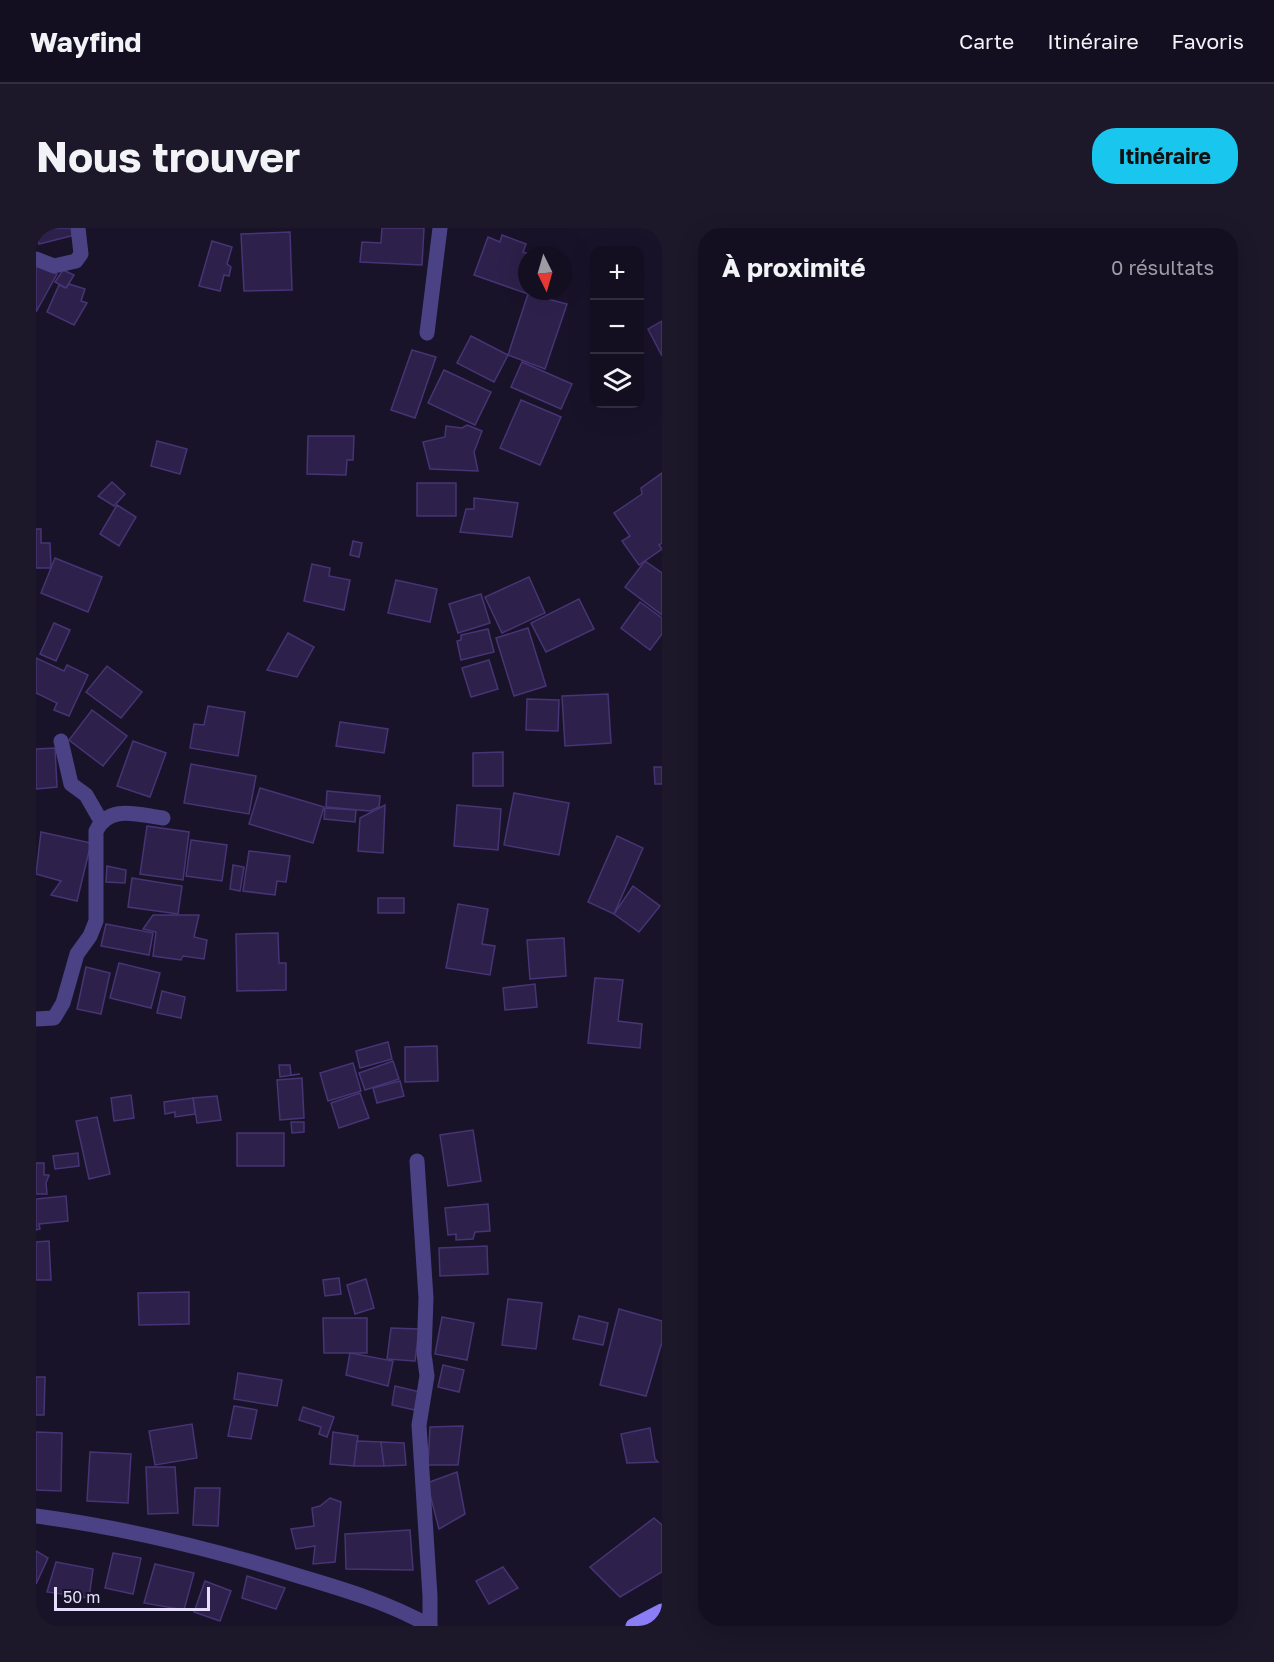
<!DOCTYPE html>
<html lang="fr">
<meta charset="utf-8">
<style>
:root{--surface:#130e20;--page:#1c1729;--text:#f1f3f6;--muted:#9d9ca5;--line:#322e3e;--accent:#19c6ee}
body{margin:0;font-family:"Golos Text",sans-serif;background:var(--page);color:var(--text)}
.controls{position:absolute;right:18px;top:18px;display:grid;overflow:hidden;border-radius:12px;box-shadow:0 6px 24px #0002}
.controls button{width:54px;height:54px;display:grid;place-items:center;padding:0;border:0;border-bottom:2px solid var(--line);background:var(--surface);color:var(--text);font:30px sans-serif}
.compass{position:absolute;left:482px;top:18px;width:54px;height:54px;border-radius:50%;background:var(--surface);box-shadow:0 6px 24px #0002;rotate:175deg}
.scale{position:absolute;left:18px;bottom:15px;width:156px;box-sizing:border-box;padding-left:6px;border:3px solid #e5defd;border-top:0;font-size:16px;line-height:21px;white-space:nowrap;color:#e5defd;-webkit-text-stroke:4px #19132a;paint-order:stroke}
.list{margin:0;padding:0;list-style:none}
h2{display:flex;justify-content:space-between;align-items:center;height:78px;margin:0;padding:0 24px;font-size:26px}
h2 small{font-size:20px;font-weight:400;color:var(--muted)}
.icon{flex:none;width:33px;height:33px;fill:none;stroke:currentColor;stroke-width:2;stroke-linecap:round;stroke-linejoin:round}
.map{position:relative;flex:none;width:626px;height:1398px;overflow:hidden;border-radius:24px}
header{display:flex;align-items:center;gap:36px;box-sizing:border-box;height:84px;padding:0 30px;background:var(--surface);border-bottom:2px solid var(--line)}
header strong{font-size:28px}
nav{display:flex;gap:33px;margin-inline-start:auto;font-size:21px}
.intro{display:flex;align-items:center;justify-content:space-between;box-sizing:border-box;height:144px;padding:0 36px}
h1{margin:0;font-size:42px}
.button{padding:15px 27px;border-radius:24px;background:var(--accent);color:#111;font-size:21px;font-weight:700}
main{display:flex;gap:36px;padding:0 36px}
aside{flex:1;background:var(--surface);border-radius:24px;box-shadow:0 6px 24px #0002}
.map>svg:first-child{display:block}
</style>
<header>
<strong>Wayfind</strong>
<nav><a>Carte</a><a>Itinéraire</a><a>Favoris</a></nav>
</header>
<div class="intro"><h1>Nous trouver</h1><a class="button">Itinéraire</a></div>
<main>
<div class="map">
<svg width="626" height="1398" viewBox="0 0 626 1398">
<rect width="100%" height="100%" fill="#19132a"/>
<!-- building -->
<g fill="#2d204a" stroke="#473474" stroke-width="1.5">
<polygon points="0,0 37,0 39,7 3,16"/>
<polygon points="346,0 388,0 386,37 324,34 326,14 345,15"/>
<polygon points="254,4 256,62 208,63 205,6"/>
<polygon points="466,7 490,16 487,24 496,27 491,27 489,45 492,66 438,47 452,9 464,14"/>
<polygon points="176,13 196,19 191,36 195,39 193,48 188,47 184,63 163,58"/>
<polygon points="0,35 21,46 0,84"/>
<polygon points="27,42 38,47 30,60 19,54"/>
<polygon points="33,56 49,61 45,73 51,75 38,97 11,84 23,57 30,60"/>
<polygon points="492,66 531,76 509,141 472,127"/>
<polygon points="626,93 626,128 612,101"/>
<polygon points="435,108 472,127 458,154 421,135"/>
<polygon points="376,122 400,129 379,190 355,182"/>
<polygon points="486,134 536,156 525,181 475,159"/>
<polygon points="408,142 455,164 439,197 392,175"/>
<polygon points="485,172 525,189 504,237 464,220"/>
<polygon points="431,197 446,203 438,224 442,243 394,241 387,214 409,209 410,198 426,200"/>
<polygon points="272,208 318,208 317,232 311,232 310,247 271,246"/>
<polygon points="121,213 151,221 144,246 115,238"/>
<polygon points="626,245 626,315 623,317 626,321 603,337 586,313 594,308 578,285 606,266 605,260"/>
<polygon points="76,254 89,266 78,278 62,268"/>
<rect x="381" y="255" width="39" height="33"/>
<polygon points="438,270 482,275 476,309 424,304 430,281 438,281"/>
<polygon points="81,277 100,289 83,318 64,306"/>
<polygon points="0,301 5,301 5,315 14,315 15,340 0,340"/>
<polygon points="317,313 326,315 323,329 314,327"/>
<polygon points="19,330 66,349 52,384 5,365"/>
<polygon points="609,333 626,345 626,387 589,359"/>
<polygon points="276,336 294,340 293,348 314,352 308,382 268,373"/>
<polygon points="493,349 509,385 466,405 449,369"/>
<polygon points="360,352 401,361 394,394 352,385"/>
<polygon points="445,366 454,395 422,405 413,376"/>
<polygon points="543,371 558,401 510,424 495,395"/>
<polygon points="604,374 626,390 626,406 614,422 585,400"/>
<polygon points="18,395 34,402 20,433 4,426"/>
<polygon points="492,400 510,458 478,468 460,410"/>
<polygon points="452,401 458,424 425,432 421,413 425,412 425,407"/>
<polygon points="252,405 278,419 261,449 231,442"/>
<polygon points="0,430 28,443 31,437 52,447 33,488 18,482 21,475 0,465"/>
<polygon points="453,432 462,461 435,469 426,440"/>
<polygon points="71,438 106,464 85,490 50,464"/>
<polygon points="572,466 575,515 529,518 526,468"/>
<polygon points="491,471 523,472 522,503 490,502"/>
<polygon points="172,478 209,484 202,528 154,520 158,496 168,497"/>
<polygon points="56,482 91,508 67,538 33,512"/>
<polygon points="304,494 352,501 348,525 300,518"/>
<polygon points="97,513 130,525 114,569 81,558"/>
<polygon points="19,520 21,559 0,561 0,521"/>
<polygon points="467,524 467,558 437,558 437,525"/>
<polygon points="155,536 220,548 213,586 148,575"/>
<polygon points="618,539 626,539 626,556 619,556"/>
<polygon points="224,560 288,579 277,615 213,596"/>
<polygon points="291,563 344,568 343,579 334,583 290,579"/>
<polygon points="478,565 533,575 523,627 468,617"/>
<polygon points="349,577 347,625 322,623 324,590"/>
<polygon points="421,577 465,581 462,622 418,618"/>
<polygon points="289,580 320,582 319,594 288,591"/>
<polygon points="111,598 153,604 147,652 104,646"/>
<polygon points="5,604 55,615 41,673 15,667 25,653 0,646"/>
<polygon points="581,608 607,620 578,686 552,674"/>
<polygon points="155,612 191,617 186,653 150,648"/>
<polygon points="213,623 254,628 250,654 241,653 239,667 207,663"/>
<polygon points="197,637 208,639 204,663 194,661"/>
<polygon points="71,638 90,642 89,655 70,654"/>
<polygon points="96,650 146,658 142,686 92,679"/>
<polygon points="597,658 624,678 603,704 578,686"/>
<rect x="342" y="670" width="26" height="15"/>
<polygon points="422,676 452,681 446,716 459,718 454,747 410,740"/>
<polygon points="117,687 163,687 158,709 171,712 168,731 147,728 145,732 117,728 120,704 107,701"/>
<polygon points="70,696 117,705 113,727 65,718"/>
<polygon points="242,705 243,735 250,735 250,762 201,763 200,706"/>
<polygon points="528,710 530,748 494,751 491,712"/>
<polygon points="83,735 124,745 115,780 74,770"/>
<polygon points="50,739 74,745 65,786 41,781"/>
<polygon points="559,750 587,752 582,793 606,796 604,820 552,815"/>
<polygon points="499,756 501,779 469,782 467,760"/>
<polygon points="126,763 149,769 145,790 121,785"/>
<polygon points="352,814 356,831 324,840 320,823"/>
<polygon points="401,818 402,853 369,854 369,819"/>
<polygon points="357,833 363,851 329,862 323,845"/>
<polygon points="317,835 325,863 292,873 284,845"/>
<polygon points="243,837 254,837 255,847 264,846 244,849"/>
<polygon points="266,850 268,890 244,892 241,852"/>
<polygon points="364,853 368,868 341,875 337,860"/>
<polygon points="324,865 333,890 303,900 295,875"/>
<polygon points="95,867 98,890 78,893 75,870"/>
<polygon points="181,868 185,892 161,895 157,870"/>
<polygon points="157,870 159,886 139,889 139,884 129,886 128,874"/>
<polygon points="61,889 74,946 53,951 40,893"/>
<polygon points="255,894 268,894 268,904 256,905"/>
<polygon points="437,902 445,953 412,958 404,907"/>
<rect x="201" y="905" width="47" height="33"/>
<polygon points="42,925 43,938 19,941 17,928"/>
<polygon points="0,935 8,935 8,947 13,947 10,955 11,966 0,966"/>
<polygon points="30,968 32,993 3,996 4,1001 0,1002 0,971"/>
<polygon points="452,976 454,1003 439,1004 437,1011 420,1012 420,1006 412,1007 409,980"/>
<polygon points="13,1013 15,1052 0,1052 0,1014"/>
<polygon points="451,1018 452,1046 404,1048 403,1020"/>
<polygon points="303,1050 305,1066 289,1068 287,1052"/>
<polygon points="330,1051 338,1080 319,1086 311,1057"/>
<polygon points="153,1064 153,1096 103,1097 102,1065"/>
<polygon points="472,1071 506,1075 500,1121 466,1117"/>
<polygon points="583,1081 626,1093 626,1114 610,1168 564,1157"/>
<polygon points="543,1088 572,1095 567,1117 537,1111"/>
<polygon points="406,1089 438,1095 431,1132 399,1126"/>
<polygon points="287,1090 331,1090 331,1125 288,1125"/>
<polygon points="355,1100 383,1101 379,1133 351,1131"/>
<polygon points="314,1125 357,1133 352,1158 310,1147"/>
<polygon points="407,1137 428,1142 423,1164 402,1159"/>
<polygon points="202,1145 246,1152 241,1178 198,1171"/>
<polygon points="0,1149 9,1149 8,1187 0,1187"/>
<polygon points="359,1158 384,1164 379,1182 356,1177"/>
<polygon points="198,1178 221,1182 215,1211 192,1208"/>
<polygon points="267,1179 298,1189 291,1209 283,1206 285,1199 263,1192"/>
<polygon points="156,1196 161,1230 119,1237 113,1203"/>
<polygon points="427,1198 422,1237 392,1237 394,1199"/>
<polygon points="614,1200 619,1231 622,1234 591,1235 585,1206"/>
<polygon points="0,1204 26,1205 25,1263 0,1262"/>
<polygon points="297,1204 322,1208 318,1238 294,1236"/>
<polygon points="321,1213 345,1214 348,1238 318,1238"/>
<polygon points="345,1214 368,1215 370,1237 348,1238"/>
<polygon points="54,1224 95,1226 92,1275 51,1273"/>
<polygon points="110,1239 139,1239 142,1285 112,1286"/>
<polygon points="421,1244 429,1286 403,1301 391,1255"/>
<polygon points="159,1260 184,1260 182,1298 157,1297"/>
<polygon points="294,1270 305,1274 299,1334 277,1336 279,1318 260,1321 255,1301 278,1298 276,1280 284,1278"/>
<polygon points="618,1290 626,1297 626,1344 584,1369 554,1339"/>
<polygon points="374,1302 377,1342 310,1341 309,1306"/>
<polygon points="0,1323 12,1330 0,1356"/>
<polygon points="77,1325 105,1330 97,1366 69,1360"/>
<polygon points="20,1334 57,1341 53,1370 11,1364"/>
<polygon points="119,1336 158,1345 148,1382 108,1375"/>
<polygon points="467,1339 482,1360 453,1376 440,1353"/>
<polygon points="211,1348 249,1360 240,1381 206,1370"/>
<polygon points="169,1353 195,1363 184,1393 158,1384"/>
</g>
<g fill="none" stroke-linecap="round" stroke-linejoin="round">
<!-- street -->
<g stroke="#4a4285" stroke-width="15">
<polyline points="0,31 18,38 40,33 45,26 42,0"/>
<polyline points="391,105 404,0"/>
<polyline points="25,513 35,556 50,567 65,593"/>
<path d="M0,791L18,790L27,775L41,726L54,708L60,693V603C73,576 102,587 127,590"/>
<polyline points="381,933 390,1070 388,1126 391,1148 383,1197 394,1368 394,1398"/>
<path d="M0,1288C90,1300 180,1322 266,1349C310,1362 353,1375 394,1398"/>
</g>
<!-- secondary -->
<polyline stroke="#8b7df5" stroke-width="15" points="597,1398 626,1383"/>
</g>
</svg>
<div class="controls">
<button>+</button>
<button>−</button>
<button><svg class="icon" aria-label="layers" viewBox="0 0 24 24"><path d="M12 4l9 5-9 5-9-5zM3 14l9 5 9-5"/></svg></button>
</div>
<svg class="compass" viewBox="-18 -18 36 36"><path d="M0-13l5 13h-10z" fill="#e53935"/><path d="M0 13l5-13h-10z" fill="#9d9ca5"/></svg>
<div class="scale">50 m</div>
</div>
<aside>
<h2>À proximité<small>0 résultats</small></h2>
<ul class="list">
</ul>
</aside>
</main>
